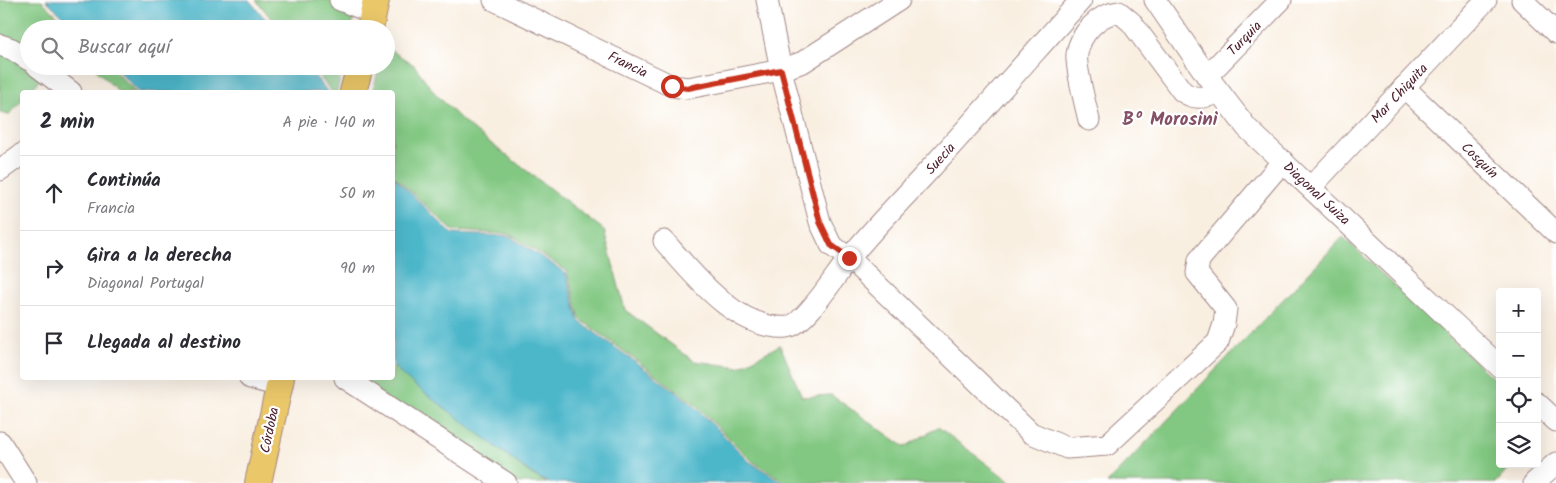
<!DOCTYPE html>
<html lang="es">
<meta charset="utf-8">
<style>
:root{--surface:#fff;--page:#f7f7f7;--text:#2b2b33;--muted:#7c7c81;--line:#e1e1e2}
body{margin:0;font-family:Kalam,sans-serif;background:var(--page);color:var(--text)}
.controls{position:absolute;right:15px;bottom:15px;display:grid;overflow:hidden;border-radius:5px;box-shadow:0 5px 20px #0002}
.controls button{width:45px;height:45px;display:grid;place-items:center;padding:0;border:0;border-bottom:1px solid var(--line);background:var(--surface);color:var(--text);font:25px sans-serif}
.stop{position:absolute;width:15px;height:15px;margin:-11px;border:4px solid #c8321e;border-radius:50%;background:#fff}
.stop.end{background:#c8321e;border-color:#fff;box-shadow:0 1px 5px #0008}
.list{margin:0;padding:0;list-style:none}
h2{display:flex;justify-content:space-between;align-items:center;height:65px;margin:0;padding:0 20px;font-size:21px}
h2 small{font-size:16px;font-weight:400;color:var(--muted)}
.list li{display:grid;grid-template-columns:32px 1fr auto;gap:15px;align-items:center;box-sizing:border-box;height:75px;padding:0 20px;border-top:1px solid var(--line)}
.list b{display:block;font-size:19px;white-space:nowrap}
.list p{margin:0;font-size:16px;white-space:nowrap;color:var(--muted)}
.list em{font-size:16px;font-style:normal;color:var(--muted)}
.icon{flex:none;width:28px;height:28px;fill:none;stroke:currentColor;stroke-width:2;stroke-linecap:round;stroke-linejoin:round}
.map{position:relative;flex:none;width:1556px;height:483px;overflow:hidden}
.search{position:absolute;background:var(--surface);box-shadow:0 5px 20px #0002;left:20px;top:20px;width:375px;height:55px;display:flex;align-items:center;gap:12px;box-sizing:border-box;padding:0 18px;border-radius:28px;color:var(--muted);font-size:19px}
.panel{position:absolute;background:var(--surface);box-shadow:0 5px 20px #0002;left:20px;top:90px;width:375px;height:290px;border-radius:5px}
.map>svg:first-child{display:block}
</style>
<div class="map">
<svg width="1556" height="483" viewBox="0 0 1556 483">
<rect width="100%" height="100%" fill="#fff"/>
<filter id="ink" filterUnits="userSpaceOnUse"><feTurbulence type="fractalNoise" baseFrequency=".02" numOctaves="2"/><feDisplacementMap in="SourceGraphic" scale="10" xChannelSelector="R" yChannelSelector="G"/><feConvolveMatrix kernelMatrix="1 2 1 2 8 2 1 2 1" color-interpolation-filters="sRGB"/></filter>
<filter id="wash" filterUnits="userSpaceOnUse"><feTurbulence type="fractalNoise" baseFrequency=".0096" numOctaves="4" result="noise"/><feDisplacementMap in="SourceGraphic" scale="20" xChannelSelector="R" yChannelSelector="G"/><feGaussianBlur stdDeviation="1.12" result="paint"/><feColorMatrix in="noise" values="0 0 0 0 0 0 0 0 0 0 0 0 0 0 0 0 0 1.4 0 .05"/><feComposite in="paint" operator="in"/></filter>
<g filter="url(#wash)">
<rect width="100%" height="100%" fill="#f9efe1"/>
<!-- green -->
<g fill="#82c882" stroke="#667456">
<polygon points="0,0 41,0 71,29 29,29 29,66 52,66 29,92 22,92 22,100 9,115 0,113"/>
<polygon points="256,0 330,0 355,14 351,29 280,29"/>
<polygon points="386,47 414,65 434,92 467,125 604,230 625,310 694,361 739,367 780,345 802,397 831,395 905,447 938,427 1012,483 787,483 752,461 691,401 580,319 567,271 509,234 453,231 393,175 392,92 373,92 379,66 386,66"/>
<polygon points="92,66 109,66 136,92 119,92"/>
<polygon points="311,66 343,66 337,92 332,92"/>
<polygon points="1343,237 1500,385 1500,464 1513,464 1496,483 1107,483"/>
<polygon points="393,366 531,474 547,483 518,483 354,378 392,378"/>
</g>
<!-- water -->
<g fill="#4db7ca" stroke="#4c6b7a">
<polygon points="46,0 249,0 274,29 75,29"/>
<polygon points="113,66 306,66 328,92 139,92"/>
<polygon points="393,176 452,234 509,236 566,273 579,321 690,402 750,462 784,483 549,483 532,474 404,377 393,365"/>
</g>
</g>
<g filter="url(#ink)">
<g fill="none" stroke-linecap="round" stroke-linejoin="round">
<!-- minor casing -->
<g stroke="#a28786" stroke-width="23">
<g id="minor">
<polyline points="340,0 373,13"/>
<polyline points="494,0 672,86 688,88 781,70 803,62 899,0"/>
<polyline points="767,0 781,70 820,222 831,245 849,258 1031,433 1067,448 1107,445 1218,342 1224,324 1226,309 1197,273 1199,260 1283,161"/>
<polyline points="1155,0 1207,76 1247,128 1500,367"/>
<polyline points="1522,0 1556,33"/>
<polyline points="0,45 12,49 29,60"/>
<polyline points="37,66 71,92"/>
<polyline points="1207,76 1281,0"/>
<polyline points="1404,87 1556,233"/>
<path d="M1089,120C1086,108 1075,64 1077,54C1080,33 1099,14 1119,12L1131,22L1182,91C1195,101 1205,97 1220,93"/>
<polyline points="0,170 22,154"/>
<polyline points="1311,187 1486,0"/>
<path d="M664,241C693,274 737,331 787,327C805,325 835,276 847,261C872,229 903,199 930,169C981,113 1031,56 1081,0"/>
<polyline points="250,378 279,386"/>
<polyline points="345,378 506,483"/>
<polyline points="1537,403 1556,421"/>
<polyline points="0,442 26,483"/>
<polyline points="1534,483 1556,463"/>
</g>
</g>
<!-- major casing -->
<g stroke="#a28786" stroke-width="28">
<g id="major">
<polyline points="370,29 376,0"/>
<polyline points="353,92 360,66"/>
<polyline points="258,483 281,378"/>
</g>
</g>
<!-- minor -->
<use href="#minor" stroke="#fff" stroke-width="21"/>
<!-- major -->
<use href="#major" stroke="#eac769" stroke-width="26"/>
</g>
</g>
<g fill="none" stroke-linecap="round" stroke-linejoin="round" filter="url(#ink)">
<!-- route -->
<polyline stroke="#c8321e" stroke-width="6" points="672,86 688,88 781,70 820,222 831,245 849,258"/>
</g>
<g text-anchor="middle" stroke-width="4.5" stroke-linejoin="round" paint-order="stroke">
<!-- street labels -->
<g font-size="14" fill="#4a1f2b" stroke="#fff">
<text transform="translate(1244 38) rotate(-46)" y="5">Turquia</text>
<text transform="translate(628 64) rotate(26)" y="5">Francia</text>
<text transform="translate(1399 93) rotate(-47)" y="5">Mar Chiquita</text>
<text transform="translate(940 158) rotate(-48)" y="5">Suecia</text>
<text transform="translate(1480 160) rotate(44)" y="5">Cosquín</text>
<text transform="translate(1317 193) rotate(43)" y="5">Diagonal Suiza</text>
<text transform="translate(269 430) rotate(-78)" y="5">Córdoba</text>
</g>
<!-- district labels -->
<g font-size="19" font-weight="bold" fill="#845066" stroke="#fff">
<text x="1170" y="125">Bº Morosini</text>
</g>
</g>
</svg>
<div class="controls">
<button>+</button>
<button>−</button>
<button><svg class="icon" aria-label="locate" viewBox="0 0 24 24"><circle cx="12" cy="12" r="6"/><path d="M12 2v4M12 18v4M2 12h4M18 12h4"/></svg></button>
<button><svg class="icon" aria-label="layers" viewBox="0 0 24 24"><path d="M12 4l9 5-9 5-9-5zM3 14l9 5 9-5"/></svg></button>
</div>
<div class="stop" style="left:672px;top:86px"></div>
<div class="stop end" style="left:849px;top:258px"></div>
<div class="search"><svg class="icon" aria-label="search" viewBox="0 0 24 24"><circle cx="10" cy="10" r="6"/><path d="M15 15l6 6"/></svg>Buscar aquí</div>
<section class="panel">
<h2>2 min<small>A pie · 140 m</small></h2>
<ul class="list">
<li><svg class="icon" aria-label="ahead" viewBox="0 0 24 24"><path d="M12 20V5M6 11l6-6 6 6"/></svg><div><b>Continúa</b><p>Francia</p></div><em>50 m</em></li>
<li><svg class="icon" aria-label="right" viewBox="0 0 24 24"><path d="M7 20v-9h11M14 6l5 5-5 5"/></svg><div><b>Gira a la derecha</b><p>Diagonal Portugal</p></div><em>90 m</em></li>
<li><svg class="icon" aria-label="arrive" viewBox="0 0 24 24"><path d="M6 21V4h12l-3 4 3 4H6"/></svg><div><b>Llegada al destino</b></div></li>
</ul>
</section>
</div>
